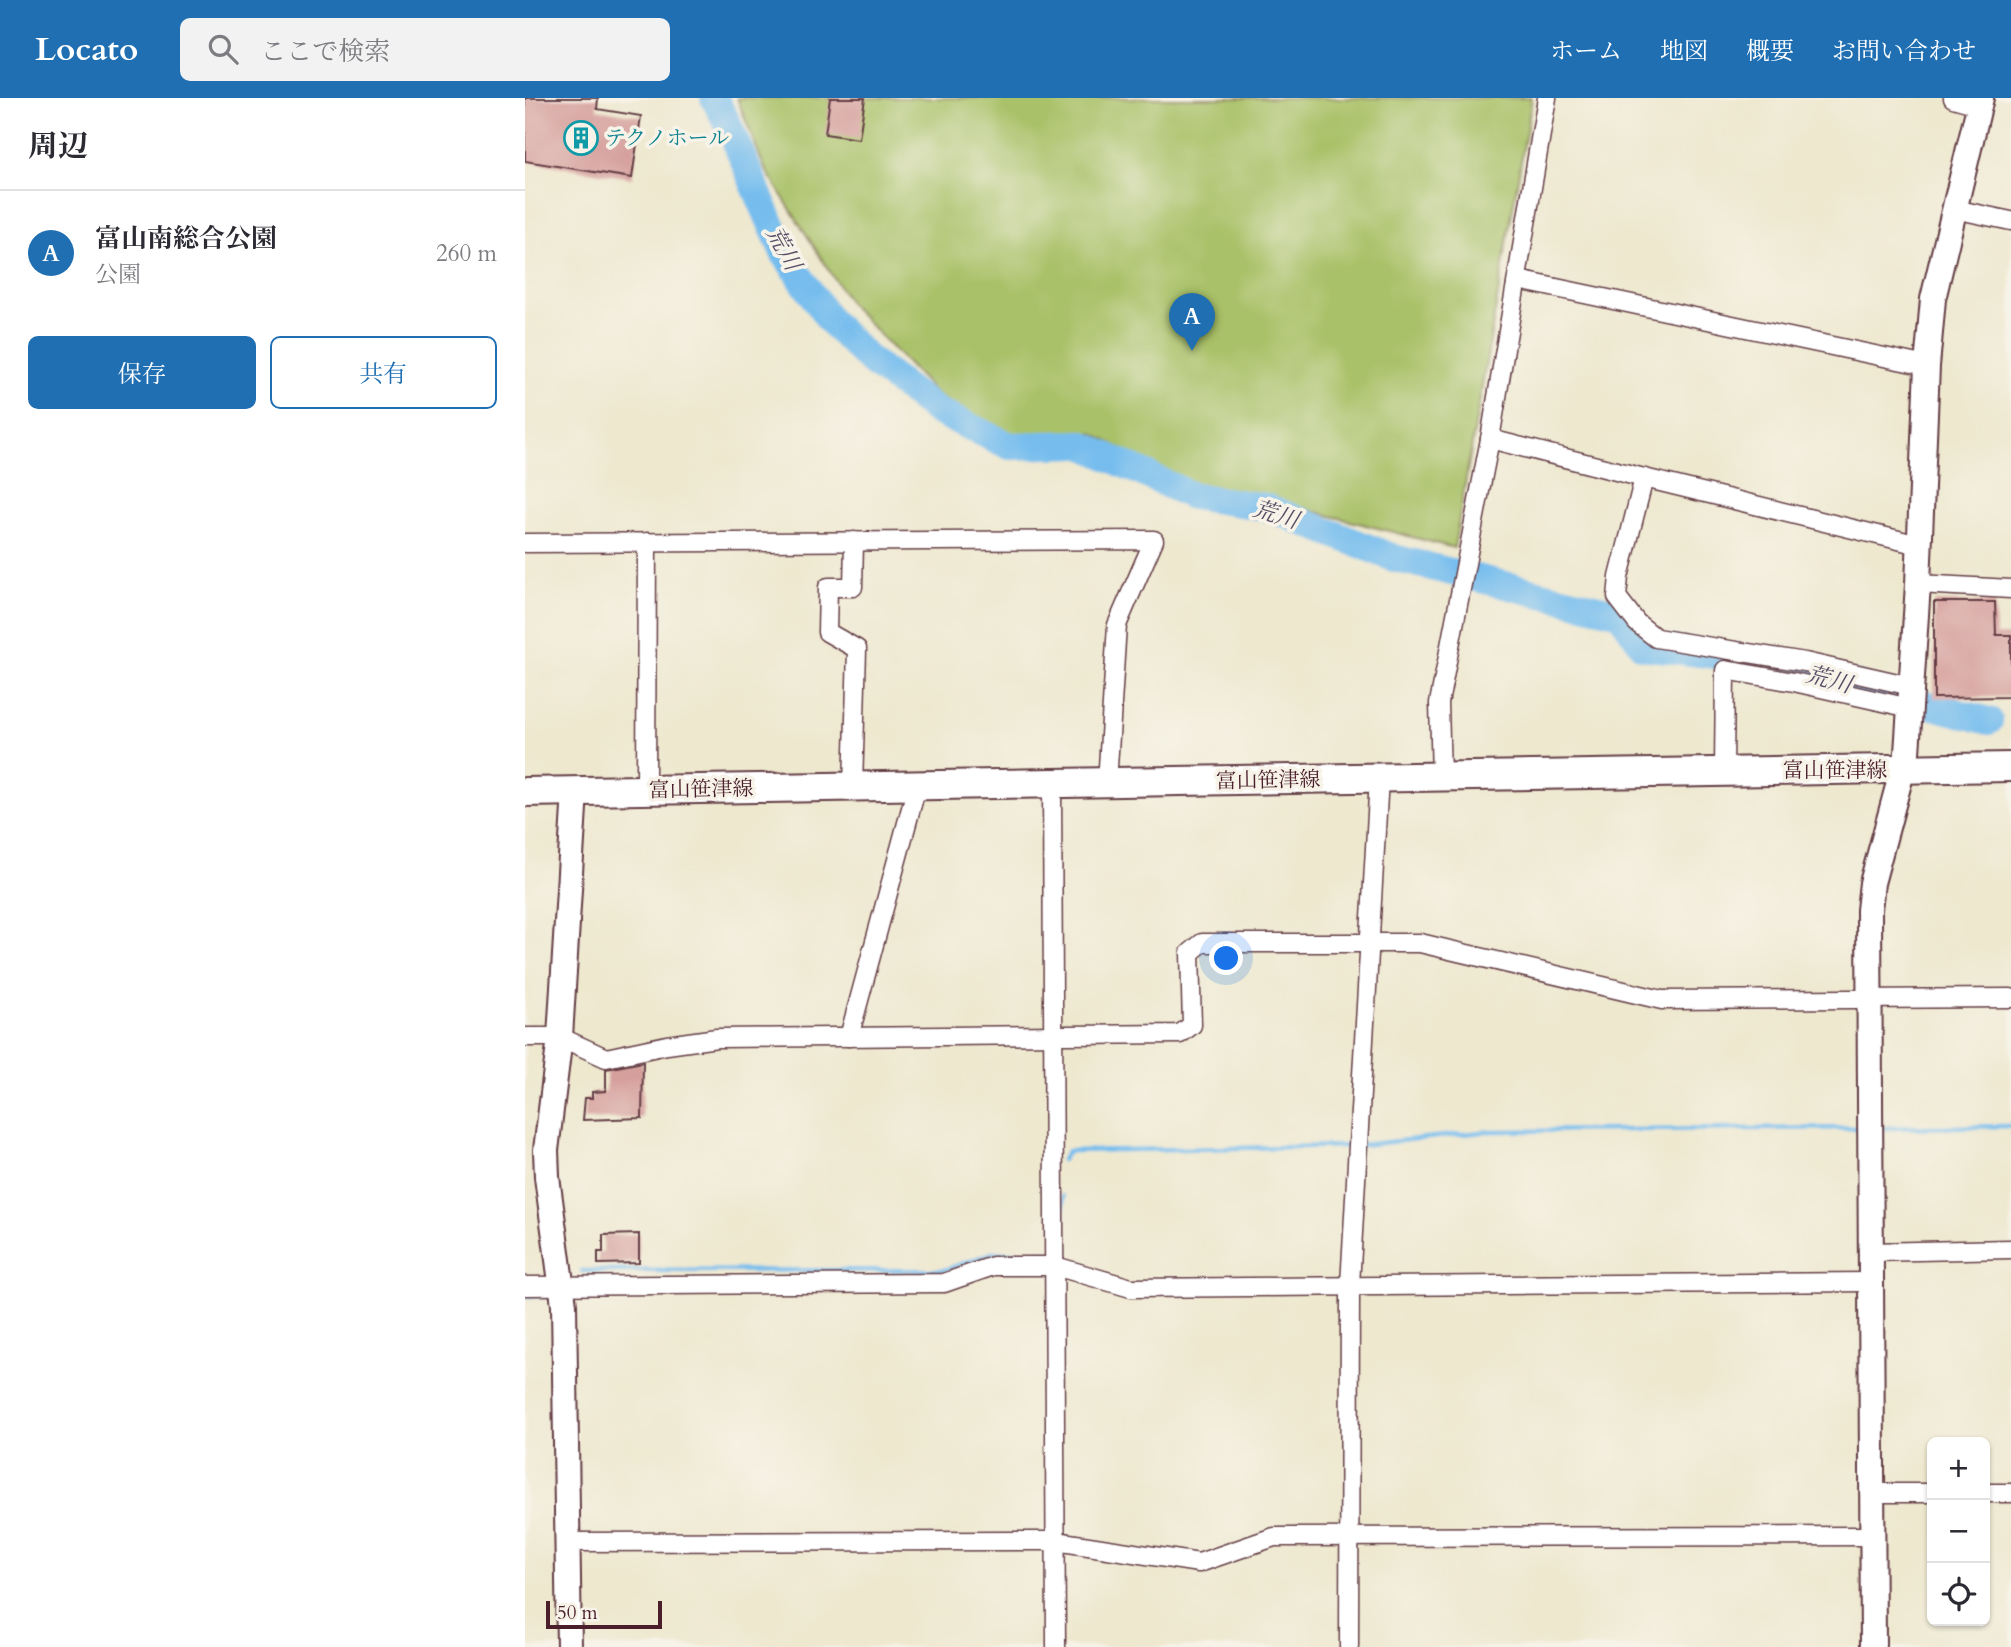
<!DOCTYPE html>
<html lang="ja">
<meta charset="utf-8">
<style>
:root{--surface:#fff;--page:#f2f2f3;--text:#2b2b33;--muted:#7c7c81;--line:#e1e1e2;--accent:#1f6fb2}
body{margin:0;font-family:Cardo,"Noto Serif JP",serif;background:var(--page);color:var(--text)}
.controls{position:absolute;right:21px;bottom:21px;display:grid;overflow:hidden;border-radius:10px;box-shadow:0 2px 5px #0004}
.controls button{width:63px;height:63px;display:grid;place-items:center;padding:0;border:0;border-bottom:2px solid var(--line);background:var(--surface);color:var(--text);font:35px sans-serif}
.scale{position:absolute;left:21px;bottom:18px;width:116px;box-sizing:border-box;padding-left:7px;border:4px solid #4a1f2b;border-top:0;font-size:19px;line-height:24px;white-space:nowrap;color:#4a1f2b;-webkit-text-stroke:5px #f7f3e8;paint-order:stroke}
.you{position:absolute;left:702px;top:861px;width:24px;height:24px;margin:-18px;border:5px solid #fff;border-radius:50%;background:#1a73e8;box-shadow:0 0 0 10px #1a73e833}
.badge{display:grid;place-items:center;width:46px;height:46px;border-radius:50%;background:var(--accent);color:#fff;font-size:23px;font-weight:700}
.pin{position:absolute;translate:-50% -58px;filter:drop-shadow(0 2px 4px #0008)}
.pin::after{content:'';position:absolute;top:37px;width:24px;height:21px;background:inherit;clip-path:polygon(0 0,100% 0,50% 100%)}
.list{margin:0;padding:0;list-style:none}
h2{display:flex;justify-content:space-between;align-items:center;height:91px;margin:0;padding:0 28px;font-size:30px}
h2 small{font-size:23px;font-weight:400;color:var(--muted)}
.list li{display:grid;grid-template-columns:46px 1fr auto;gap:21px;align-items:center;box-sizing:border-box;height:126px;padding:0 28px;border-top:2px solid var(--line)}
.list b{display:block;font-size:26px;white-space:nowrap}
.list p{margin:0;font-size:23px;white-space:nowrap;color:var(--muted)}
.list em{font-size:23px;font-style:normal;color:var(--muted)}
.actions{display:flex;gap:14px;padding:21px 28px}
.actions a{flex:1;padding:16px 0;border:2px solid var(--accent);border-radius:10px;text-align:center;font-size:24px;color:var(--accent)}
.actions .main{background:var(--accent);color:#fff}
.icon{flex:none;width:38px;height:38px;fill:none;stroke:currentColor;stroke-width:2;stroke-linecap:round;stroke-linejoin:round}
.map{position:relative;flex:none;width:1486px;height:1549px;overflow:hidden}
header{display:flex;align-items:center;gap:42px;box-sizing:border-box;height:98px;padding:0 35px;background:var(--accent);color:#fff}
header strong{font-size:33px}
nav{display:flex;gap:38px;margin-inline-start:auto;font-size:24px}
.search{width:490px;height:63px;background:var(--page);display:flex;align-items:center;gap:18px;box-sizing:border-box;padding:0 24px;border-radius:10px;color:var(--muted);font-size:26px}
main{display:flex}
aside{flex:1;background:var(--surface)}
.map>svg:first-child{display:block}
</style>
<header>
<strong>Locato</strong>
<div class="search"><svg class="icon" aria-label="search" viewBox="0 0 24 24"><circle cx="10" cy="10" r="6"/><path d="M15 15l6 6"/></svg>ここで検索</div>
<nav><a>ホーム</a><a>地図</a><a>概要</a><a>お問い合わせ</a></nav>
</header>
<main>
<aside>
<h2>周辺<small></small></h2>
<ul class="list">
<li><span class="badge">A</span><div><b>富山南総合公園</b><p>公園</p></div><em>260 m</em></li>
</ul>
<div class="actions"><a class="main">保存</a><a>共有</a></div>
</aside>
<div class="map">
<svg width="1486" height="1549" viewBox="0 0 1486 1549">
<rect width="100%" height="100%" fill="#f7f3e8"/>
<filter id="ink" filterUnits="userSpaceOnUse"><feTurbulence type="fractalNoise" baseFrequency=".0143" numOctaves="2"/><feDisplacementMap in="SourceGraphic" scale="14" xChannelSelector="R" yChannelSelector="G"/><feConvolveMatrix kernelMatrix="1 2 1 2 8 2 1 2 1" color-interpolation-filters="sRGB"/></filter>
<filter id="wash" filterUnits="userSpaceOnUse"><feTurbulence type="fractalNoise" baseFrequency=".00686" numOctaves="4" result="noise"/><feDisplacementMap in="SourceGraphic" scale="28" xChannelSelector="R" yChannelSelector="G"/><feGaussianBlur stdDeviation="1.57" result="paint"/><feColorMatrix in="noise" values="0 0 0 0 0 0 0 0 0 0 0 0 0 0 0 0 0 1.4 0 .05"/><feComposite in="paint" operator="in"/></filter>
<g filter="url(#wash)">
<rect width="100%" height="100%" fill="#eee8cf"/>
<!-- green -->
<polygon fill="#a9c167" stroke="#7a7049" stroke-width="2" points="212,0 1007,0 929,450 772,409 671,392 568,335 496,342 415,300 325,206 239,69"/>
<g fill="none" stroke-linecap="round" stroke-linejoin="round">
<!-- stream -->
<g stroke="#76bdee" stroke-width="4.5">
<polyline points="1353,1030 1486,1028"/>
<polyline points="836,1047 967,1033 1337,1030"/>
<polyline points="537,1062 543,1053 827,1048"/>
<polyline points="535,1155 539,1155 538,1098"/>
<polyline points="57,1173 419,1172 467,1155 526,1155"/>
<polyline points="0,1198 23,1198"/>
</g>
<!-- river -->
<polyline stroke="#76bdee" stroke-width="28" points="189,0 202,24 259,155 305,223 344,262 411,313 485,348 556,346 667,398 741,409 869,460 1095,515 1118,548 1240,563 1464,623"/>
</g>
<g id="blocks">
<!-- building -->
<g fill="#d59f9c">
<polygon points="0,0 73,0 72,11 116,18 107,80 0,63"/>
<polygon points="305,0 340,0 334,41 300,36"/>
<polygon points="1409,504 1470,504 1471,537 1486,537 1486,599 1409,600"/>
<polygon points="118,964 117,1020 58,1022 60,1000 67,1000 67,994 81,993 81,971"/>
<polygon points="114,1136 114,1165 73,1166 73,1154 78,1154 78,1137"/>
</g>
</g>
</g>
<g filter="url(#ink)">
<use href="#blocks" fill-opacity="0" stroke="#633d44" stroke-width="2"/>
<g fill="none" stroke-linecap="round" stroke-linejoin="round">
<!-- street casing -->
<g stroke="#633d44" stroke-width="21">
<g id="street">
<polyline points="1428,0 1453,7"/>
<polyline points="1429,111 1486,123"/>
<polyline points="993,182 1402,268"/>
<polyline points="965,341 1119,380"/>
<polyline points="0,445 629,442 592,527 582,685"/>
<polyline points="1393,486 1486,491"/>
<polyline points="1386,588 1280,564 1131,540 1112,525 1092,499 1094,479 1119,380 1394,447"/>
<polyline points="1199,672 1200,572 1269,584 1385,610"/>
<polyline points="916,679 914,605 965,341 1022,0"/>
<polyline points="527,685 531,1549"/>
<polyline points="328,689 332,551 302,534 303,489 328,489 329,443"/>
<polyline points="121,692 122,444"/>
<polyline points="0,939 35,939 81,960 142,947 192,940 655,936 667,927 665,855 677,845 895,845 1137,902 1486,900"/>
<polyline points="324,939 392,688"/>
<polyline points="1345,1154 1486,1151"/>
<polyline points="0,1188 419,1185 468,1168 530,1168 606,1190 1345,1184"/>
<polyline points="1348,1395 1407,1395"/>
<polyline points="1460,1395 1486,1395"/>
<polyline points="44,1444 531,1443 674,1465 749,1439 1348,1438"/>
<polyline points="824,1549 825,1187 854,680"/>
</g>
</g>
<!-- secondary casing -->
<g stroke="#633d44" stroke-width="28">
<g id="secondary">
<polyline points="44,1549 39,1207 22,1079 21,1052 35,939 50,693"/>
<polyline points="1348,1549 1344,812 1347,785 1382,655 1393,486 1402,268 1408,201 1456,0"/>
</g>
</g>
<!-- primary casing -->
<g stroke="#633d44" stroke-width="32">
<polyline id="primary" points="0,694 1486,669"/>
</g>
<!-- street -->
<use href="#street" stroke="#fff" stroke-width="18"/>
<!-- secondary -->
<use href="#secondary" stroke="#fff" stroke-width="24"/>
<!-- primary -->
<use href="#primary" stroke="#fff" stroke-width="28"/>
</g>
</g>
<!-- icons -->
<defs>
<g id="building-ring" transform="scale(1.75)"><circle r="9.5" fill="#f7f3e8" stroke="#0f9aa8" stroke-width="1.5"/><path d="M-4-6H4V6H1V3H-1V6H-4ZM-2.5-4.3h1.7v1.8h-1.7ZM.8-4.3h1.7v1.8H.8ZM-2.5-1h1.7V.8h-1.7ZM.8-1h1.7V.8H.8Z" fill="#0f9aa8"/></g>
</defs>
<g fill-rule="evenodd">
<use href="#building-ring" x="56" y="40"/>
</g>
<g text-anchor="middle" stroke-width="7" stroke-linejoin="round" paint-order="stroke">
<!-- culture labels -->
<g font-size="21" fill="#0d838f" stroke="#f7f3e8" text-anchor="start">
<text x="80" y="47">テクノホール</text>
</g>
<!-- street labels -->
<g font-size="21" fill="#4a1f2b" stroke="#f7f3e8">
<text x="1310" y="679">富山笹津線</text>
<text transform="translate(743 682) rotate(-1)" y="7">富山笹津線</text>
<text transform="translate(176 691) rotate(-1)" y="7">富山笹津線</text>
</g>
<!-- water labels -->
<g font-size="23" font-style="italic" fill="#574e66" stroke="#f7f3e8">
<text transform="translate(259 150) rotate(61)" y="8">荒川</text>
<text transform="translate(751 416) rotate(17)" y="8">荒川</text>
<text transform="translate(1304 581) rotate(15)" y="8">荒川</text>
</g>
</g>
</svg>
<div class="controls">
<button>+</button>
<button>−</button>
<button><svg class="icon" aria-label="locate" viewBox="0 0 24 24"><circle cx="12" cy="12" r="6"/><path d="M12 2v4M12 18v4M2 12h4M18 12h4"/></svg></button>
</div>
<div class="scale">50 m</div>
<div class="you"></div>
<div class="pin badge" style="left:667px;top:253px">A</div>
</div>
</main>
